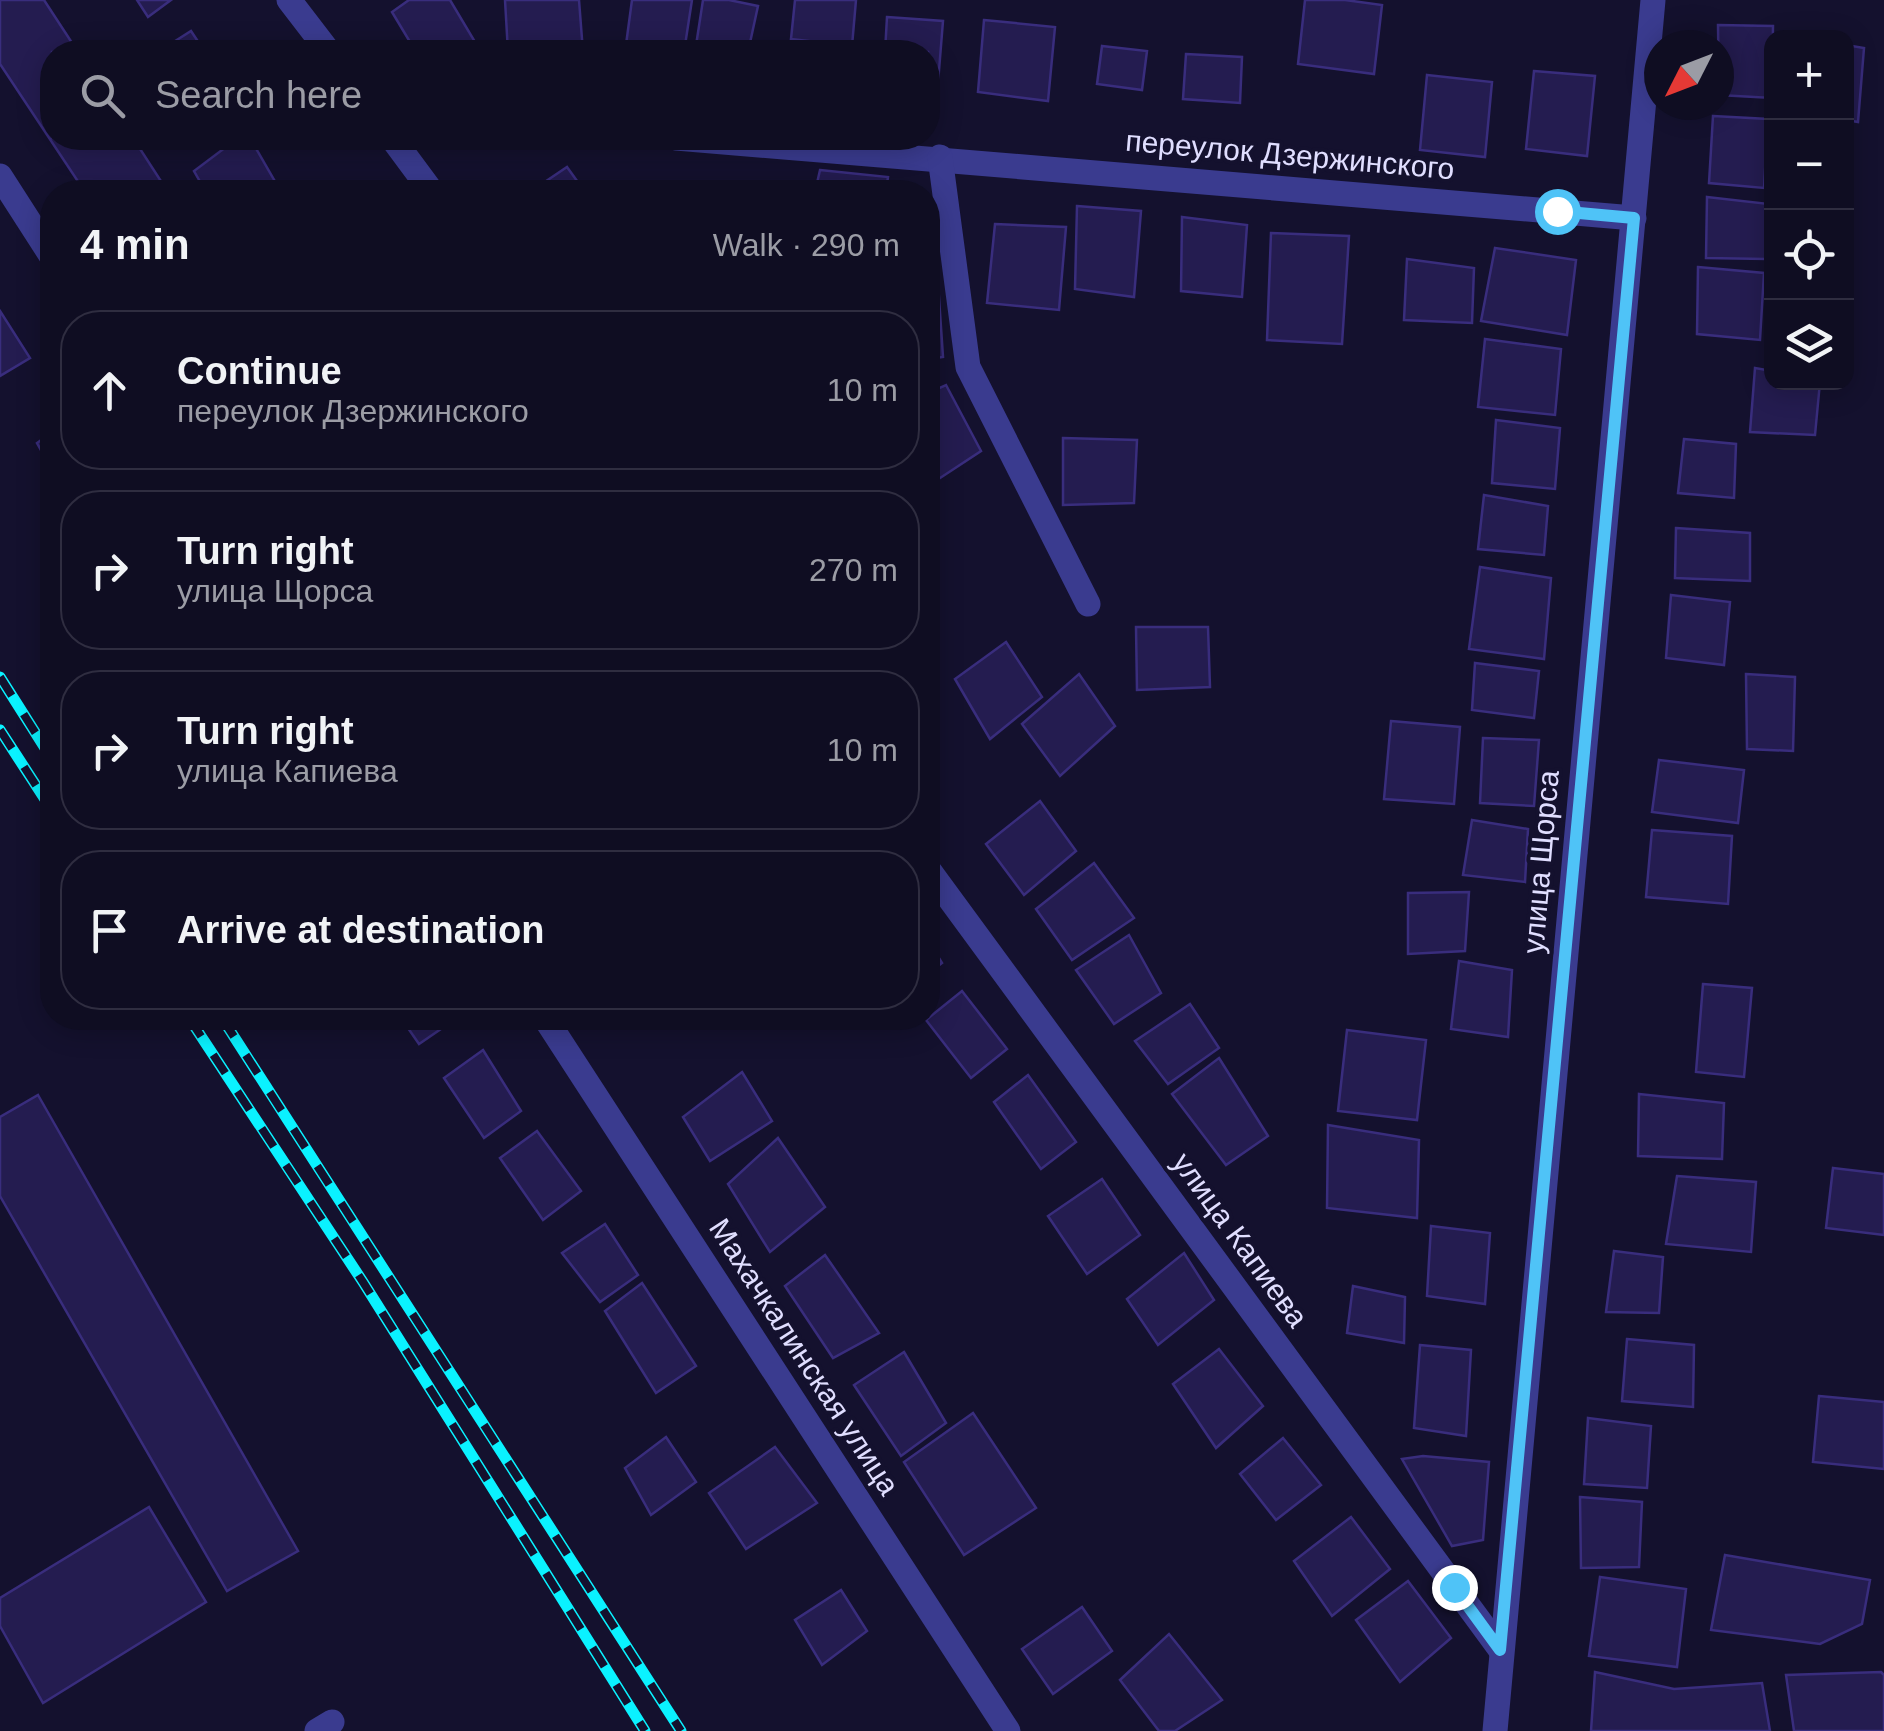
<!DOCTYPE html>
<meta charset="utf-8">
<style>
:root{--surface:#0f0d22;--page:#18162a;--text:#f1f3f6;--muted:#9b9ca5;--line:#2f2d40}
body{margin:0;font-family:Arial,sans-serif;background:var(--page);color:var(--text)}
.controls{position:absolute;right:30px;top:30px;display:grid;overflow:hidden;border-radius:20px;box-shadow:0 5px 25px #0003}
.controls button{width:90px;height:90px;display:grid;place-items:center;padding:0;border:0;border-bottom:2px solid var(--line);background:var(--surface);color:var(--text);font:50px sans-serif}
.compass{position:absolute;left:1644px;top:30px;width:90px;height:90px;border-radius:50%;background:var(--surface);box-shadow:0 5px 25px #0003;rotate:228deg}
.stop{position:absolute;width:30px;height:30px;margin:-22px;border:8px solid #4fc3f7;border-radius:50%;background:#fff}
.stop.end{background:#4fc3f7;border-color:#fff;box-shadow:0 2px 10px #0008}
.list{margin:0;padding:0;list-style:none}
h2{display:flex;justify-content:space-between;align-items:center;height:130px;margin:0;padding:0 40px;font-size:42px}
h2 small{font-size:32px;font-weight:400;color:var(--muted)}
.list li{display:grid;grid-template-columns:65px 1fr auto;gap:30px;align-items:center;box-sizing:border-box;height:160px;margin:0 20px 20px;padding:0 20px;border:2px solid var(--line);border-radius:40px}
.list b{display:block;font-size:38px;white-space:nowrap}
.list p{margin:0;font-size:32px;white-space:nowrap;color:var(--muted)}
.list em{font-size:32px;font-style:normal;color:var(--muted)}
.icon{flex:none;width:55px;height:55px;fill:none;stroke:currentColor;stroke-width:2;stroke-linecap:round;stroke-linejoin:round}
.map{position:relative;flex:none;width:1884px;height:1731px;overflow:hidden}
.search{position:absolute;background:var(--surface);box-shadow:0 5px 25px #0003;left:40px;top:40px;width:900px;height:110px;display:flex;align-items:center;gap:25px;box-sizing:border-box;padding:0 35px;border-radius:40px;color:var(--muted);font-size:38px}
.panel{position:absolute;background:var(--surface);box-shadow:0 5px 25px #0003;left:40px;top:180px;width:900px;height:850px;border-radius:40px}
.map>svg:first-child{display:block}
</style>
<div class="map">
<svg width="1884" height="1731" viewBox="0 0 1884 1731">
<rect width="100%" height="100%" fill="#14112e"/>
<!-- building -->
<g fill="#241c50" stroke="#392d7d" stroke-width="2.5">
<polygon points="0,0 44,0 78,52 52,52 52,138 133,138 168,192 85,192 0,64"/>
<polygon points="137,0 171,0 148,17"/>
<polygon points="409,0 450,0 481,52 416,52 392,12"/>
<polygon points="505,0 579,0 583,52 508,52"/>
<polygon points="632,0 692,0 684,52 625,52"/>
<polygon points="703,0 729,0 758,6 748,52 695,52"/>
<polygon points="795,0 856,0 852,46 791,39"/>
<polygon points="1305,0 1345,0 1382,5 1374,74 1298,64"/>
<polygon points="887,17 943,21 938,83 928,82 928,52 885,52"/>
<polygon points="984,20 1055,27 1048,101 978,92"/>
<polygon points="1718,25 1773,26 1772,98 1719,95"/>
<polygon points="191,31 205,52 158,52"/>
<polygon points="1846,45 1864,48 1858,122 1846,120"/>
<polygon points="1102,46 1147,51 1142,90 1097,84"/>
<polygon points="1186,54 1242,57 1240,103 1183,99"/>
<polygon points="1534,71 1595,76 1587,156 1526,149"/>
<polygon points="1427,75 1492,82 1485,157 1420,150"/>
<polygon points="1713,116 1768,119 1764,188 1709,183"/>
<polygon points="238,138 250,138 277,185 268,192 206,192 194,171"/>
<polygon points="567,167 585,192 530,192"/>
<polygon points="820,170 888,177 886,192 815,192"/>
<polygon points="1707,197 1769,204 1766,259 1706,258"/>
<polygon points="1077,206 1141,211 1134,297 1075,289"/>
<polygon points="1182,217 1247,225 1242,297 1181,291"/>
<polygon points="995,224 1066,227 1059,310 987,303"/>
<polygon points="1271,233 1349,236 1342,344 1267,340"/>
<polygon points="1495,248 1576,260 1567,335 1481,321"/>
<polygon points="1407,259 1474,268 1472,323 1404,320"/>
<polygon points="1698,267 1764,273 1760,340 1697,334"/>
<polygon points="928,283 938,283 943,357 928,359"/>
<polygon points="0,311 30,358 0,376"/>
<polygon points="1485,339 1561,349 1555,415 1478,407"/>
<polygon points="1755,368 1772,371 1772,382 1820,382 1815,435 1750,432"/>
<polygon points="946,385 981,451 931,484 928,477 928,393"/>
<polygon points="1496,420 1560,428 1555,489 1492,483"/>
<polygon points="52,432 52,470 37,443"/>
<polygon points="1063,438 1137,440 1134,503 1063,505"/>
<polygon points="1684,439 1736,444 1734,498 1678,493"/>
<polygon points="1484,495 1548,506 1544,555 1478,549"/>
<polygon points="1676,528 1750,533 1750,581 1675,578"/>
<polygon points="1480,567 1551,578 1544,659 1469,649"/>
<polygon points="1671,595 1730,602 1724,665 1666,658"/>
<polygon points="1136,627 1208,627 1210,687 1137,690"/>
<polygon points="1006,642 1042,697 990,739 955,679"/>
<polygon points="1475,663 1539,671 1534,718 1472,710"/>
<polygon points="1079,674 1115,726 1060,776 1022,724"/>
<polygon points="1746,674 1795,677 1793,751 1747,749"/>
<polygon points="1391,721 1460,727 1454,804 1384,799"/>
<polygon points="1483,738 1539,740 1534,806 1480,803"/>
<polygon points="1659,760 1744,770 1738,823 1652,812"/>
<polygon points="1040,801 1076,851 1024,895 986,844"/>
<polygon points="1472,820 1528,829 1525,882 1463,875"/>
<polygon points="1652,830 1732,836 1728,904 1646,897"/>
<polygon points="1094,863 1134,918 1072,960 1036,909"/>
<polygon points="1469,892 1465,951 1408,954 1408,893"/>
<polygon points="1129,935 1161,993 1114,1024 1076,970"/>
<polygon points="928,940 942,963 928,974"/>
<polygon points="1459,961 1512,970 1508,1037 1451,1029"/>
<polygon points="1703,984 1752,988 1744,1077 1696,1072"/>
<polygon points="962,991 1007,1049 971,1078 926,1020"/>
<polygon points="1190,1004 1219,1048 1168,1084 1135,1041"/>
<polygon points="401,1018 457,1018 419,1044"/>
<polygon points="1347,1030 1426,1040 1417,1120 1338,1111"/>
<polygon points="483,1050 521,1111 484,1138 444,1078"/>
<polygon points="1219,1058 1268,1136 1226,1165 1172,1094"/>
<polygon points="742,1072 772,1121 710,1161 683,1117"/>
<polygon points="1028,1075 1076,1142 1041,1169 994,1102"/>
<polygon points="1639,1094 1724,1103 1722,1159 1638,1156"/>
<polygon points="38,1095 298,1551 227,1591 0,1196 0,1117"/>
<polygon points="1328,1125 1419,1140 1417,1218 1327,1208"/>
<polygon points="537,1131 581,1191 543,1220 500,1158"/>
<polygon points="778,1138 825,1207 770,1252 728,1184"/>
<polygon points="1833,1168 1884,1174 1884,1235 1826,1228"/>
<polygon points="1677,1176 1756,1182 1751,1252 1666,1244"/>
<polygon points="1102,1179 1140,1235 1087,1274 1048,1216"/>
<polygon points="605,1224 638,1275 600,1302 562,1253"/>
<polygon points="1431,1226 1490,1233 1485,1304 1427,1296"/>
<polygon points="1614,1251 1663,1257 1659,1313 1606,1312"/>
<polygon points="1184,1253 1214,1300 1158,1345 1127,1299"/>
<polygon points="825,1255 879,1333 833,1358 785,1286"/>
<polygon points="642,1283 696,1366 656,1393 605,1311"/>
<polygon points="1353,1286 1405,1297 1404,1343 1347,1333"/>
<polygon points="1627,1339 1694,1345 1693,1407 1622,1401"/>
<polygon points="1420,1345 1471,1350 1466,1436 1414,1428"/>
<polygon points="1219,1349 1263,1406 1216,1448 1173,1384"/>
<polygon points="904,1352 946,1423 901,1456 854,1385"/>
<polygon points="1819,1396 1884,1402 1884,1469 1813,1462"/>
<polygon points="973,1413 1036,1508 964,1555 904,1462"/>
<polygon points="1588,1418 1651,1426 1647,1488 1584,1484"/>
<polygon points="666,1437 696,1482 651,1515 625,1468"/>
<polygon points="1283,1438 1321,1485 1276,1520 1240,1474"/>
<polygon points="775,1447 817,1503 746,1549 709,1493"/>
<polygon points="1423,1456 1489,1462 1483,1540 1452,1546 1402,1459"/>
<polygon points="1580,1497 1642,1502 1639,1567 1581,1568"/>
<polygon points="149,1507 206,1602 43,1703 0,1626 0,1598"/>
<polygon points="1351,1517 1390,1569 1332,1616 1294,1561"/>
<polygon points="1725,1555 1870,1580 1862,1624 1820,1644 1711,1630"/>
<polygon points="1600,1577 1686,1589 1677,1667 1589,1656"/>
<polygon points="1408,1581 1451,1638 1400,1682 1356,1620"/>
<polygon points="841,1590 867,1631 822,1665 795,1620"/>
<polygon points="1082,1607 1112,1651 1053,1694 1022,1649"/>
<polygon points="1169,1634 1222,1700 1175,1731 1159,1731 1120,1680"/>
<polygon points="1595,1672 1674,1689 1762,1683 1770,1731 1591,1731"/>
<polygon points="1881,1672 1884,1675 1884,1731 1794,1731 1786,1675"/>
</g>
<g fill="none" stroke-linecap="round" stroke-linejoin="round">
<!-- minor -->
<g stroke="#3a3b8f" stroke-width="25">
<polyline points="289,0 329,52"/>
<polyline points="392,138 432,192"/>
<polyline points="676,138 1634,218"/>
<polyline points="940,157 968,367 1088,604"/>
<polyline points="0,176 52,257"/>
<polyline points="928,869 1500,1649"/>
<polyline points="545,1018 1008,1731"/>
<polyline points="317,1731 332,1722"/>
<polyline points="1495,1731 1653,0"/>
</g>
<!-- rail casing -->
<g stroke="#0af2ff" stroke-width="11">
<g id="rail">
<polyline points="0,677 52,759"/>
<polyline points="0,730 52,810"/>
<polyline points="189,1018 363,1282 645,1731"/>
<polyline points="222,1018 681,1731"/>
</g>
</g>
<!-- rail -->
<use href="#rail" stroke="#14112e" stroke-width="8" stroke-dasharray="22" stroke-linecap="butt"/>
</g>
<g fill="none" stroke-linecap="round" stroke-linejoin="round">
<!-- route -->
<polyline stroke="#4fc3f7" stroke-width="12" points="1454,1587 1500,1650 1634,218 1557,211"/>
</g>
<g text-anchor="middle" stroke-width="8" stroke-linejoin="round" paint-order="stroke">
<!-- street labels -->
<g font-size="30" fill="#e0deff" stroke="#14112e">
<text transform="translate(1290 155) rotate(5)" y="10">переулок Дзержинского</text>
<text transform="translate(1541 862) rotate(-85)" y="10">улица Щорса</text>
<text transform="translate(1240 1240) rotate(54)" y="10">улица Капиева</text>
<text transform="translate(804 1357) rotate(57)" y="10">Махачкалинская улица</text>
</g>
</g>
</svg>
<div class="controls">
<button>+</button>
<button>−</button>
<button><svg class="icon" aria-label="locate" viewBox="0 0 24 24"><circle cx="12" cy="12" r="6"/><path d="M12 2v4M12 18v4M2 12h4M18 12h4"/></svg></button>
<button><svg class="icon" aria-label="layers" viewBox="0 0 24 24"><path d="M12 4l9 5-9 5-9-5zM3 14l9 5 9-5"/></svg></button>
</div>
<svg class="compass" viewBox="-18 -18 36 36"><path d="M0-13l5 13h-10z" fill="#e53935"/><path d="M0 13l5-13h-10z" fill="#9b9ca5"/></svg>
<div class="stop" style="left:1557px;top:211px"></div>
<div class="stop end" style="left:1454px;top:1587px"></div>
<div class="search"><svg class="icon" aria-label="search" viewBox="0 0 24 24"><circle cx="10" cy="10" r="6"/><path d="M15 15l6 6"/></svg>Search here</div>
<section class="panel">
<h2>4 min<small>Walk · 290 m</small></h2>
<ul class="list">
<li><svg class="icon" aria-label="ahead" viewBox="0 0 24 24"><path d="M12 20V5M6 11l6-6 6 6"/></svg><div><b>Continue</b><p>переулок Дзержинского</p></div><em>10 m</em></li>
<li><svg class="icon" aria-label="right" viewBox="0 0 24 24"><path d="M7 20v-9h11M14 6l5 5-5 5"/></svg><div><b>Turn right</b><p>улица Щорса</p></div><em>270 m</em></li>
<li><svg class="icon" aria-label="right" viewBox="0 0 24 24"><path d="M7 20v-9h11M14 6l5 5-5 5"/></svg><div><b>Turn right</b><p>улица Капиева</p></div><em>10 m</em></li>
<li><svg class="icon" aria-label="arrive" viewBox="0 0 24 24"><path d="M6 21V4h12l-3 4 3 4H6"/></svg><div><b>Arrive at destination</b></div></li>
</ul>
</section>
</div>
